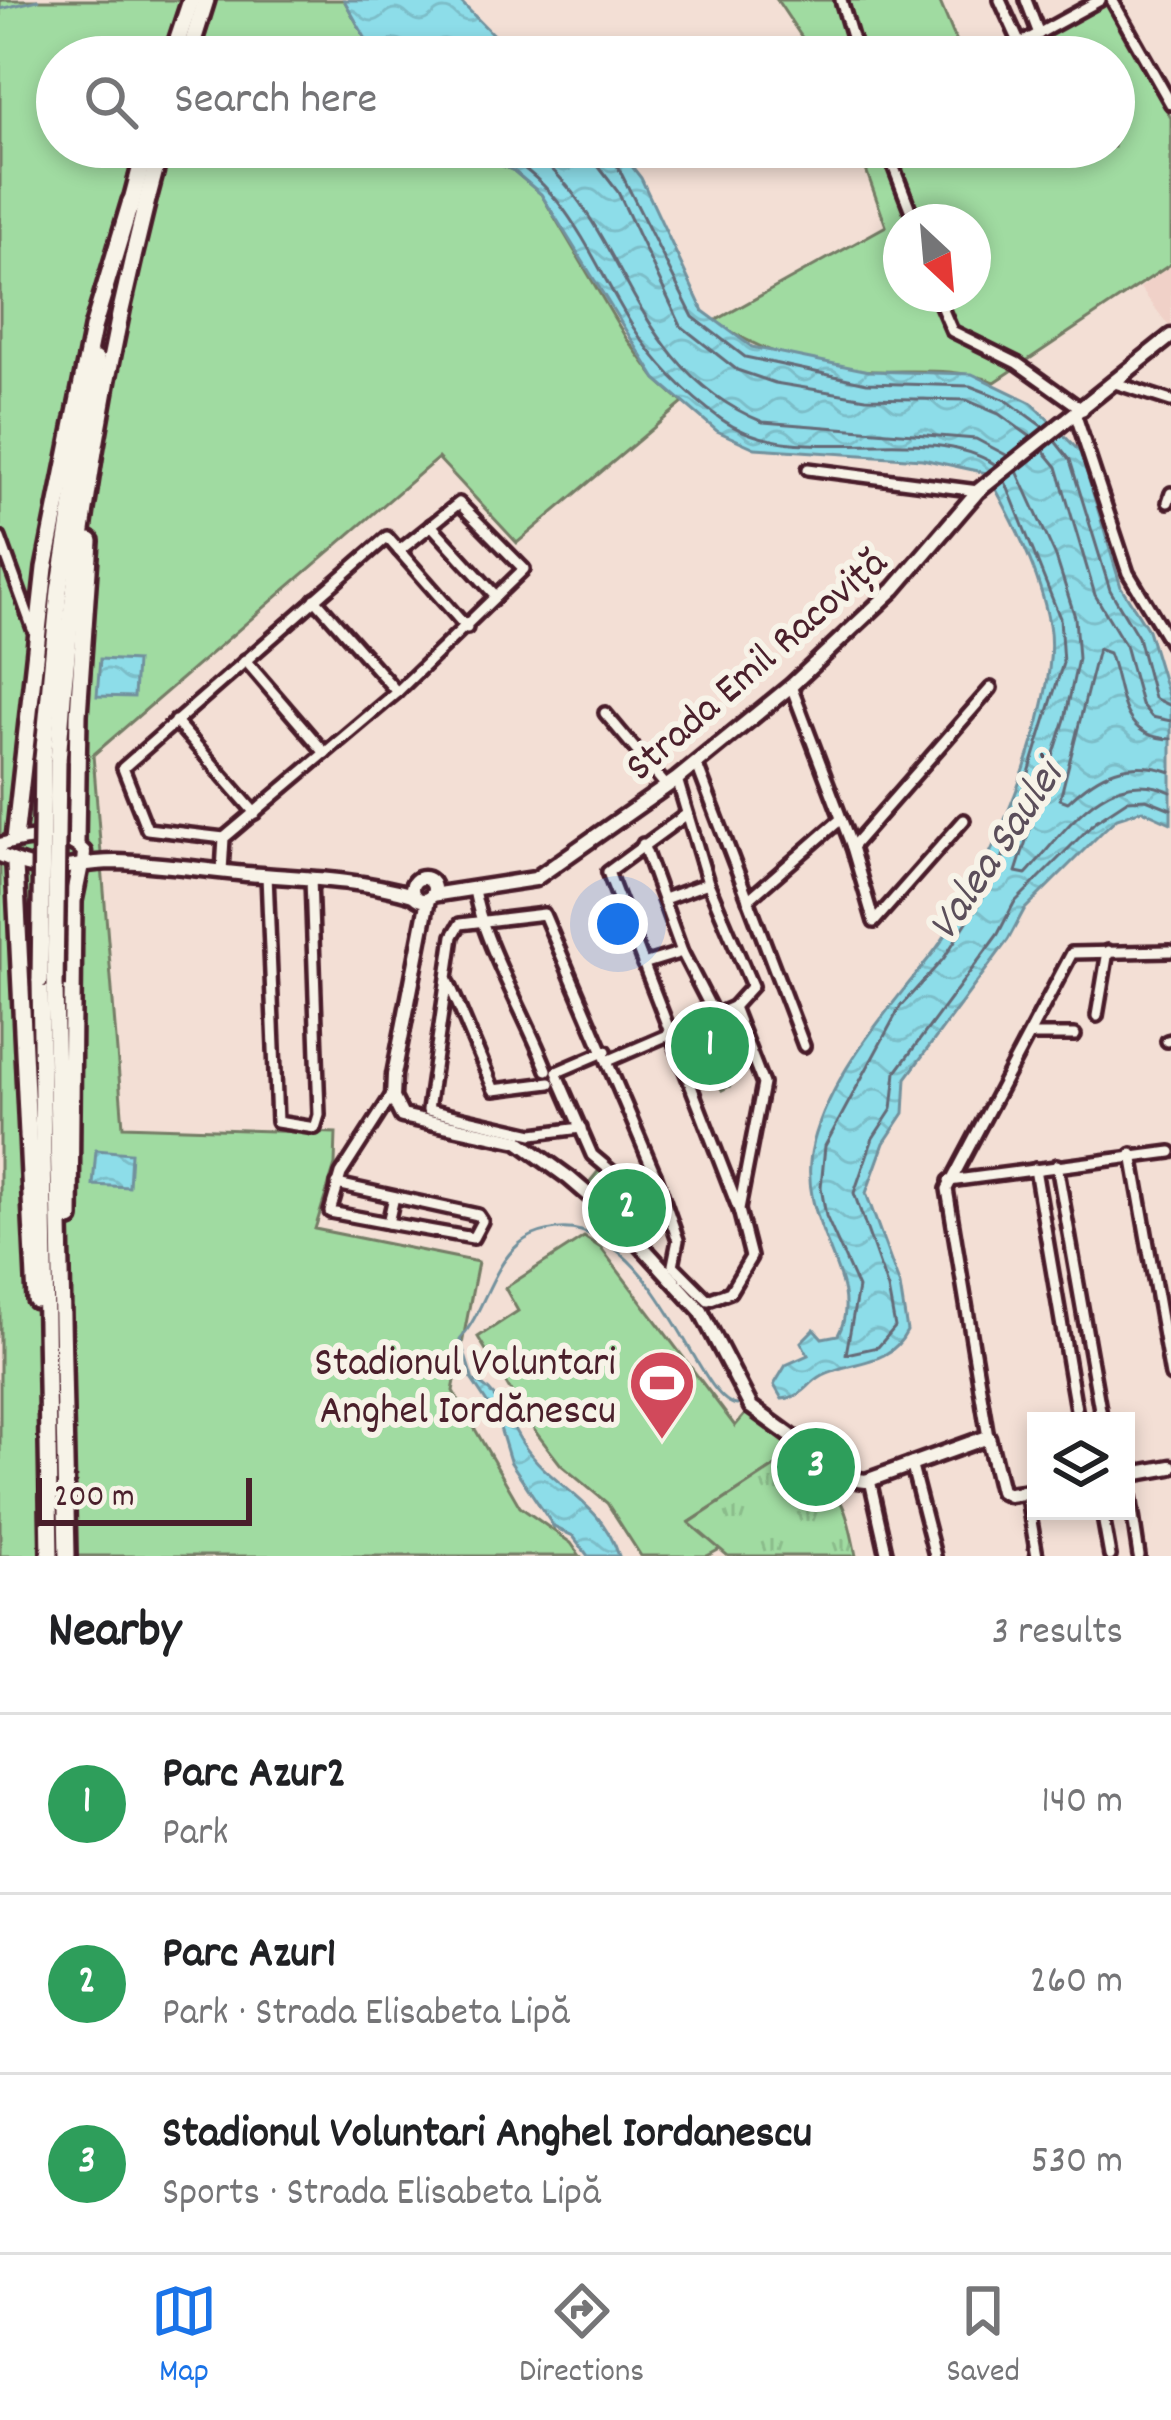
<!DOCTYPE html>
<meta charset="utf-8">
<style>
:root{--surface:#fff;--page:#f6f6f6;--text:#202124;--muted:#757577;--line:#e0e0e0;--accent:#1a73e8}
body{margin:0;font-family:Dekko,sans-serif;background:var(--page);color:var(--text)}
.controls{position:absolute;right:36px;bottom:36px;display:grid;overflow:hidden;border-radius:0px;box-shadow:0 6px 18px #0003}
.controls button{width:108px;height:108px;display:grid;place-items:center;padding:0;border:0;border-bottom:3px solid var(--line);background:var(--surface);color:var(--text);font:60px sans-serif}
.compass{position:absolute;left:883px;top:204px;width:108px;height:108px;border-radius:50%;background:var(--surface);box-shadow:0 6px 18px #0003;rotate:154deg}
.scale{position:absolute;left:36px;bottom:30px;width:216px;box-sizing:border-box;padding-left:12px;border:6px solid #4a1f2b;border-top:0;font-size:33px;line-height:42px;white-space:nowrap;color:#4a1f2b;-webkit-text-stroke:9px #f7f3e8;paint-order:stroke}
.you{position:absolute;left:618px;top:924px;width:42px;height:42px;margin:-30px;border:9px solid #fff;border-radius:50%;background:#1a73e8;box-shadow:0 0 0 18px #1a73e833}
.badge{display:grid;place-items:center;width:78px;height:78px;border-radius:50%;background:var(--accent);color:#fff;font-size:39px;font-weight:700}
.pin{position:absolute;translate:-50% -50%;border:6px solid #fff;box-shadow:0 3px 12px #0006}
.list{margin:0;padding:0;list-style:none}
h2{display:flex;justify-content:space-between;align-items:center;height:156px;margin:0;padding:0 48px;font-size:51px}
h2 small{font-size:39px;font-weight:400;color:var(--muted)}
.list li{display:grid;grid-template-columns:78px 1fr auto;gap:36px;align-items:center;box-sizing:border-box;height:180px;padding:0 48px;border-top:3px solid var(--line)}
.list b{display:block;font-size:45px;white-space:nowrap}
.list p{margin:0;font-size:39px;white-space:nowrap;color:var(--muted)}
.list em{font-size:39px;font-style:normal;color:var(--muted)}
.icon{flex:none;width:66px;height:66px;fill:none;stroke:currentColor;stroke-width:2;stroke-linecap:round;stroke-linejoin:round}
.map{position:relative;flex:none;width:1171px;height:1556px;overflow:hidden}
.search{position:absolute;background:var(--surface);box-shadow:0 6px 18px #0003;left:36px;right:36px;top:36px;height:132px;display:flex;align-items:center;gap:30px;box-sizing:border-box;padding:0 42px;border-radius:66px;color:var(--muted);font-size:45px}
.sheet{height:696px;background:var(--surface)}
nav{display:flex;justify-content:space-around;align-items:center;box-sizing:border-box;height:168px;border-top:3px solid var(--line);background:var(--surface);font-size:33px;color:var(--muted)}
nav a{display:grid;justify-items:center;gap:6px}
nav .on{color:var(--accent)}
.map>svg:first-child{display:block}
</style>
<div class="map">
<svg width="1171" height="1556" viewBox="0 0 1171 1556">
<defs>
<pattern id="park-tufts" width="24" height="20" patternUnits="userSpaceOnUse" patternTransform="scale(3)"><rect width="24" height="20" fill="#a0dba1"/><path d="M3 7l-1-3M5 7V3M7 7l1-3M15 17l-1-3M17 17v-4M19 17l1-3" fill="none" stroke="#8bbc8b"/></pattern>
<pattern id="water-waves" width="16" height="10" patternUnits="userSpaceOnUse" patternTransform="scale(3)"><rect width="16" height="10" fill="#8ddde9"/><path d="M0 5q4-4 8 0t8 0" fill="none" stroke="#7bbdc8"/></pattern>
</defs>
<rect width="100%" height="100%" fill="#f3dfd5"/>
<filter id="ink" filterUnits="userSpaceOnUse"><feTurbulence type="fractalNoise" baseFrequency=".00833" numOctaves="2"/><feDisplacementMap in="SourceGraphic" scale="24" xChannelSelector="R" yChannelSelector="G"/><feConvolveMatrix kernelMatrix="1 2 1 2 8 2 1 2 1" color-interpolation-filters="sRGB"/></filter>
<g filter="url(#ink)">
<!-- built -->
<polygon fill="#f0d1c8" points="1171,264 1171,329 1140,288"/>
<!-- grass -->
<g fill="#a0dba1" stroke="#757d66" stroke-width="3" fill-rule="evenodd">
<polygon points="0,0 344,0 376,57 57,57 57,147 459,147 514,171 541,194 626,338 656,379 683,403 517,543 438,458 93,755 123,1126 336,1133 335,1165 315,1229 478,1262 453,1391 520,1507 571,1543 580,1556 0,1556"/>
<polygon points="777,0 939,0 963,57 815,57"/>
<path d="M1107,2L1171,118V264L995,382C955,367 916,372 874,371C816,369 762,354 715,321L886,226L858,147H1114V57H1000ZM901,222H973V294H901Z"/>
<polygon points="584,1237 601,1248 735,1426 746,1413 833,1468 826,1478 782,1462 690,1522 720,1549 707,1556 641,1556 607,1503 561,1465 534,1430 478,1337 518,1311 505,1288"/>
</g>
<!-- park -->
<g fill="url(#park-tufts)" stroke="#757d66" stroke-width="3">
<polygon points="709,1025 730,1086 722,1090 695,1032"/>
<polygon points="600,1169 637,1199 649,1217 635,1231 587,1185"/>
<path d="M782,1462C840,1484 844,1496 856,1556H728L689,1523Z"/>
</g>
<!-- water -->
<g fill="url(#water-waves)" stroke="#72919d" stroke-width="3">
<polygon points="344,0 459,0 515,57 376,57"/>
<path d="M459,147H617L641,178L703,311L752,347L869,371L972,374L1032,403L1081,453L1121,587L1148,630L1171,706V823L1142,810L1117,818L1104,830L1024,910L1008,940L906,1078L904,1113L884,1143L866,1193L900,1286L907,1331C888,1368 853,1359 823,1375C806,1384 805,1397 782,1399L774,1385L786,1365L808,1355L801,1342L814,1329L822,1338L838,1335C868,1279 793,1223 813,1144C831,1073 889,1009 933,953C983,888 1063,705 1049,624C1040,572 1012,518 987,473L922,459L755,448L717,431L656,379L541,194L514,171Z"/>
<polygon points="100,659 136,661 134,697 97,696"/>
<polygon points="96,1150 131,1153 129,1187 93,1185"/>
<path d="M472,1380C497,1388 509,1423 523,1444C552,1488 601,1500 619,1556H588L573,1536L554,1527L510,1461L497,1418Z"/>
</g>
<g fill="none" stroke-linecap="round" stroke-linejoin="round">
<!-- shore -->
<g stroke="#656b77" stroke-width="3">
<path d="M488,147C567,181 590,259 633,327C656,363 686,394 721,419C797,473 922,417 996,465"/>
<path d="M526,147C629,221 624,365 763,422L976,439L1008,456"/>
<polyline points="593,147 595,162 618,192 681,326 737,370 775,383 866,398 966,400 999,414 1031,437"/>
<polyline points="608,147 693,317 745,357 867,383 970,386 1006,400 1043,427"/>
<polyline points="1055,441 1070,460 1110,590 1138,637 1154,698 1171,706"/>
<polyline points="1043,450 1057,467 1095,595 1125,645 1141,704 1152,717 1171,721"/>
<path d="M1017,471L1056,557L1075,617L1078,659L1065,719L1016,872L1026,874C1064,833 1107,762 1171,792"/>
<polyline points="1005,481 1060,618 1063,663 998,873 944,958 900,1007 825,1146 821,1187 826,1216 858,1288 846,1354 878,1347 895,1327 888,1289 854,1193 873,1138 892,1109 896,1072 998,934 1014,903 1096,821 1128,800 1146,799 1171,809"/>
<path d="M1171,739C1117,737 1124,690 1109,653L1098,649L1060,799L1068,802C1099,772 1129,758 1171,772"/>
</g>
<!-- stream -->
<g stroke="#72919d" stroke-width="3">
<polyline points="0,9 38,0"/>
<path d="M473,1381L460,1339C484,1312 491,1268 519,1244C535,1230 562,1226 581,1231C666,1256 699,1401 737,1405"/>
</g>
<!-- street casing -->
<g stroke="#4a1f2b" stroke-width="18">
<g id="street">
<polyline points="841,0 858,57"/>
<polyline points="1000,0 1020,44"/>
<polyline points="1026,0 1039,34"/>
<polyline points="1112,0 1171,104"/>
<polyline points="996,57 1100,0"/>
<polyline points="886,147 915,222"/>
<polyline points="936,294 952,331 1017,363 1083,410"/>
<polyline points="1115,383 1171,401"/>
<polyline points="1076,416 1128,573 1171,644"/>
<polyline points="808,469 978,491"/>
<polyline points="1168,502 1171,493"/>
<polyline points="431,525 495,595"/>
<polyline points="0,538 33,629"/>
<polyline points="315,599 397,692"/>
<polyline points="245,660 325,753"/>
<polyline points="791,686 852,847 874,922 964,820"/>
<polyline points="605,713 667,787"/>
<polyline points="175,721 255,813"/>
<polyline points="697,765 804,1046"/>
<polyline points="224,838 147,829 123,768 387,537 467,628"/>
<polyline points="643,844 682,952 714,1014"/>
<polyline points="852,847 991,688"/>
<polyline points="222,871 224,838 397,692 524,569 459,503 399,551"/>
<polyline points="267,875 277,1122 315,1128 319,1115 311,878"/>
<path d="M474,889C482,941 526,1016 547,1070"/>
<polyline points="664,899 708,883"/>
<polyline points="748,900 841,819"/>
<polyline points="643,964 682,952"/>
<polyline points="449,983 494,1090 550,1083"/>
<polyline points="733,1007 763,1084 739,1209"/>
<polyline points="1097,1016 1108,951"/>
<polyline points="1030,1035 1075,1035"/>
<polyline points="1167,1041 1171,1040"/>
<polyline points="610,1060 733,1007 752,986 708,883 677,779"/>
<polyline points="557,1072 606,1051"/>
<polyline points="558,1077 592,1155 623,1181 655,1174"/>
<polyline points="393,1093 341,1174 330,1212 388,1223 394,1197"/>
<polyline points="581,1128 533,1134 428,1110 453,936 460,924 544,914 655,1174 678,1240 673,1265 708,1300 730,1292 751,1257 739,1210 608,872 687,814"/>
<polyline points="1132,1154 1171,1376"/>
<polyline points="1057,1165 1102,1421"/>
<polyline points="1035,1169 1077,1415"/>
<polyline points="949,1181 1171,1152"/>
<polyline points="337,1184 478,1215 482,1221 473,1238 388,1223"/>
<polyline points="988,1437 947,1189 1072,953 1171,951"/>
<polyline points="911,1463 935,1556"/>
<polyline points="1127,1475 1139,1556"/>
<polyline points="870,1480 887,1556"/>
<polyline points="1026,1492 1037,1556"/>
<polyline points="1102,1511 1110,1556"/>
</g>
</g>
<!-- secondary casing -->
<g stroke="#4a1f2b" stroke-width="21">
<g id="secondary">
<path d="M0,845C25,838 65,830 84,852L83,864"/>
<path d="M0,855C58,881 61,862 116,862C159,863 203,870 246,874C301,878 360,879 413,895"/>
<circle cx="423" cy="889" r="11"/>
<polyline points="432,895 535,879 677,779 791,686 894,589 978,491 1171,336"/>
<polyline points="428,899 394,1075 393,1098 402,1116 518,1141 569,1178 619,1221 701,1311 751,1407 850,1479 866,1481 988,1437 1001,1491 1009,1495 1036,1491"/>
<polyline points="1126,1475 1171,1467"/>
</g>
</g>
<!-- highway casing -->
<g stroke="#4a1f2b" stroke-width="24">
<g id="highway">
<polyline points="172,57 191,0"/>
<polyline points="188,57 206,0"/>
<polyline points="130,208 146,147"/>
<polyline points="43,759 59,591 96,360"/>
<path d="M58,761C72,553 106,347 161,147"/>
<polyline points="15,839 45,568 93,328 131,201"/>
<polyline points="76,843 78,715 90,541"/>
<polyline points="15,865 36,1300"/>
<polyline points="40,980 50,1556"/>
<polyline points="55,987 67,1556"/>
<polyline points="70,1218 73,901 80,867"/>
</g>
</g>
<!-- street -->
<use href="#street" stroke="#f7f3e8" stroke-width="9"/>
<!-- secondary -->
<use href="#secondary" stroke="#f7f3e8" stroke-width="12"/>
<!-- highway -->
<use href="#highway" stroke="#f7f3e8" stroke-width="15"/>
<!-- highway-bridge casing -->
<g stroke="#4a1f2b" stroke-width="24" stroke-linecap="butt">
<g id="highway-bridge">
<polyline points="40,980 43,759"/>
<polyline points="55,987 58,761"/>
</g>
</g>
<!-- highway-bridge -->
<use href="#highway-bridge" stroke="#f7f3e8" stroke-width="15"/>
</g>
</g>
<!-- icons -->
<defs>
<g id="stadium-pin" transform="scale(3.45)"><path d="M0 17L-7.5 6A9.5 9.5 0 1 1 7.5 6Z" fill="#d1495b" stroke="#f7f3e8"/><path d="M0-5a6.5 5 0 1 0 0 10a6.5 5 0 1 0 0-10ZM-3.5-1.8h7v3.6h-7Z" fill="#fff"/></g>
</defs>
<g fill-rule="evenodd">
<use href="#stadium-pin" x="662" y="1383"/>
</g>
<g text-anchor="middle" stroke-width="12" stroke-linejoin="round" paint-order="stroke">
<!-- street labels -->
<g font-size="42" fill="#4a1f2b" stroke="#f7f3e8">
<text transform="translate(754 662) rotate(-41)" y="15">Strada Emil Racoviță</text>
</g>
<!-- poi labels -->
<g font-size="42" fill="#4a1f2b" stroke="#f7f3e8" text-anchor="end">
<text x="616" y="1374">Stadionul Voluntari<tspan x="616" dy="48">Anghel Iordănescu</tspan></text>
</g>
<!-- water labels -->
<g font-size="45" font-style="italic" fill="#5b4e5a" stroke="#f7f3e8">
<text transform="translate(992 849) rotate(-56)" y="16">Valea Saulei</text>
</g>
</g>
</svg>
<div class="controls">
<button><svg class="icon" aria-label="layers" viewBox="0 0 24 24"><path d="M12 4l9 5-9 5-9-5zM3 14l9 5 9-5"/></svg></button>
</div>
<svg class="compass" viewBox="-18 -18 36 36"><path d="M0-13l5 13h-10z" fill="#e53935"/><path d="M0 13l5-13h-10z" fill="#757577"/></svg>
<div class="scale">200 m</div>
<div class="you"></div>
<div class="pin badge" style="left:710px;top:1046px;background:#2e9e5b">1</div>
<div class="pin badge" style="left:627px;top:1208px;background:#2e9e5b">2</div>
<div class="pin badge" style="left:816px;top:1467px;background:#2e9e5b">3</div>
<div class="search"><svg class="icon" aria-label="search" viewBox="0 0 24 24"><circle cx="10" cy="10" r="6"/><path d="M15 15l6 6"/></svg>Search here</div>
</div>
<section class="sheet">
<h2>Nearby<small>3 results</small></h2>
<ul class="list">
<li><span class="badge" style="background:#2e9e5b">1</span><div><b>Parc Azur2</b><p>Park</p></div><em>140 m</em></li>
<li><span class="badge" style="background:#2e9e5b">2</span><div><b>Parc Azur1</b><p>Park · Strada Elisabeta Lipă</p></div><em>260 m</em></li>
<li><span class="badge" style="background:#2e9e5b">3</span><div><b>Stadionul Voluntari Anghel Iordanescu</b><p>Sports · Strada Elisabeta Lipă</p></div><em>530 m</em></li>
</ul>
</section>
<nav>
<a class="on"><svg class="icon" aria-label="map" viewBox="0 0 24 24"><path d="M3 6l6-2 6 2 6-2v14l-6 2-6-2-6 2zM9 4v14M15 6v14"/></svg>Map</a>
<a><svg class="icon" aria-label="directions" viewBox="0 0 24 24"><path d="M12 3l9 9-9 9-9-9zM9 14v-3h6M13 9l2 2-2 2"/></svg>Directions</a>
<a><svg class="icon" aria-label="saved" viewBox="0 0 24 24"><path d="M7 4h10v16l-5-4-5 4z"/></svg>Saved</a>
</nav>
